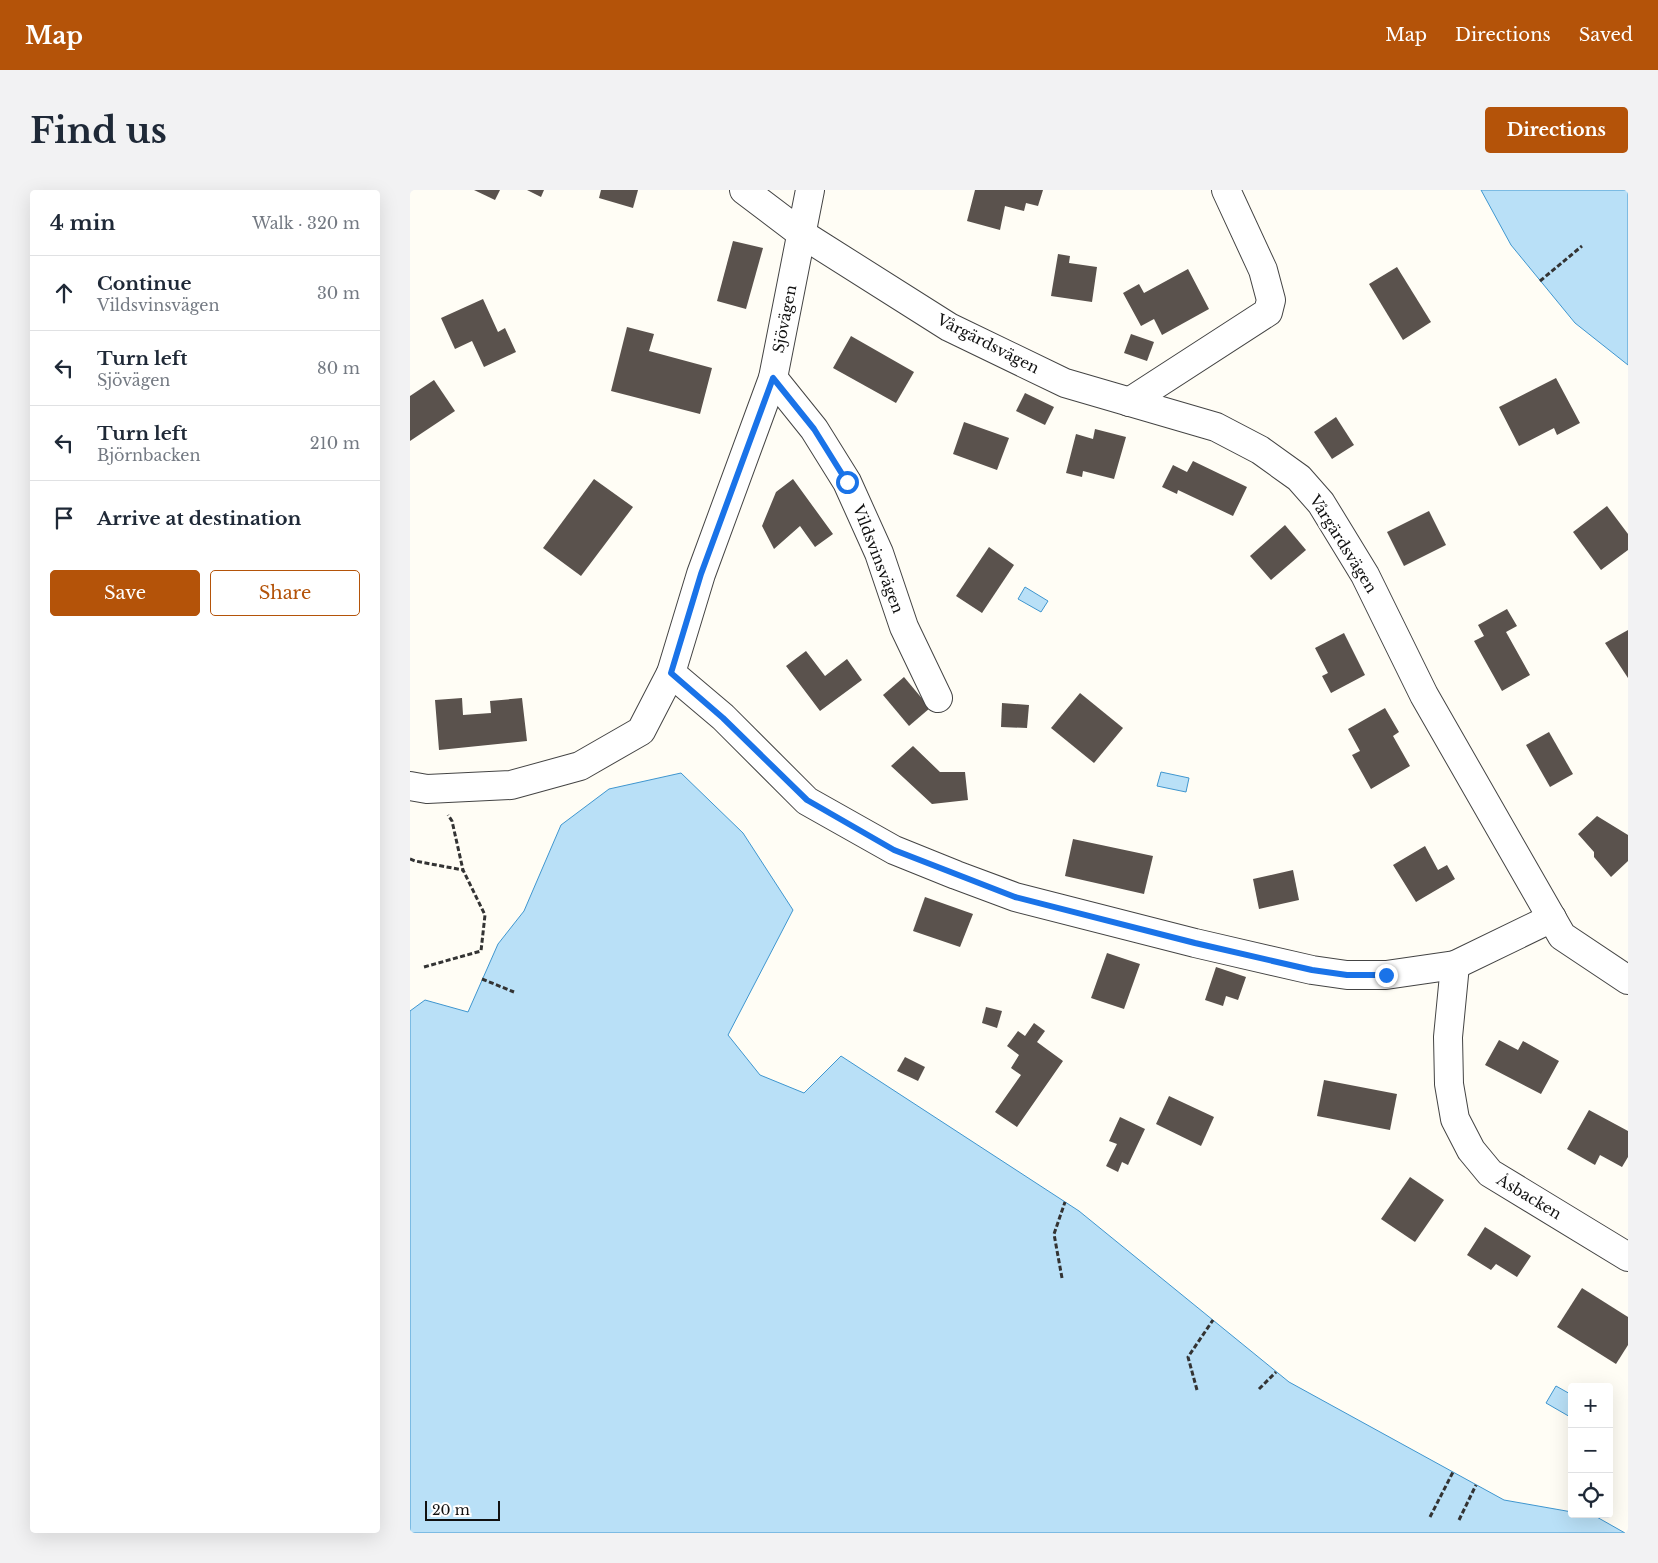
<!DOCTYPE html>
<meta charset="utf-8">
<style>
:root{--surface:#fff;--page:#f2f2f3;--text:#1f2937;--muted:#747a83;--line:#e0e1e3;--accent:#b45309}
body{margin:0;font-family:"Libre Baskerville",serif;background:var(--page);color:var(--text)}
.controls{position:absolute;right:15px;bottom:15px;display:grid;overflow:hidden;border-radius:5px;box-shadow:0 5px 20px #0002}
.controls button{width:45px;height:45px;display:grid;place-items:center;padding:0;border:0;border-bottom:1px solid var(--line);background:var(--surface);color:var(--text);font:25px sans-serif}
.scale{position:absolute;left:15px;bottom:12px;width:75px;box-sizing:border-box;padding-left:5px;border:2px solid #111;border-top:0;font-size:14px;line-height:18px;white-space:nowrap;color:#111;-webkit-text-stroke:4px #fff;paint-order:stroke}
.stop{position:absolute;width:15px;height:15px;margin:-11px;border:4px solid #1a73e8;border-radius:50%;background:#fff}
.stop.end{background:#1a73e8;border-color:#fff;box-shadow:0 1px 5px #0008}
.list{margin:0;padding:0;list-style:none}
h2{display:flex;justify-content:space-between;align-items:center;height:65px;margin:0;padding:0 20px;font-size:21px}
h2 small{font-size:16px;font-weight:400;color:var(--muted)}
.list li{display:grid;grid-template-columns:32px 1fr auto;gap:15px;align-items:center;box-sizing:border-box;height:75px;padding:0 20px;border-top:1px solid var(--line)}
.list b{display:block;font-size:19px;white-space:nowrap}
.list p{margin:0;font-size:16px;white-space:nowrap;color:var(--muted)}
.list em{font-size:16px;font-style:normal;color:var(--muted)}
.actions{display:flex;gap:10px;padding:15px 20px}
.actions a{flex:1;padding:11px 0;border:1px solid var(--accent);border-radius:5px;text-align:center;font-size:18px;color:var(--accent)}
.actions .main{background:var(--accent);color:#fff}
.icon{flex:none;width:28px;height:28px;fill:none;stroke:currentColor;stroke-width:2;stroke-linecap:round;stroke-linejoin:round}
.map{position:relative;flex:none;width:1218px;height:1343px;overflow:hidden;border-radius:5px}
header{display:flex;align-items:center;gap:30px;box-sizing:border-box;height:70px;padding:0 25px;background:var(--accent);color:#fff}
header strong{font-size:24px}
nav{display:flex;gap:28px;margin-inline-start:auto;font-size:18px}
.intro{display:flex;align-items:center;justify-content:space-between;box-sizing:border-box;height:120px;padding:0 30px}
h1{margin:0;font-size:35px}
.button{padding:12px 22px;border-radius:5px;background:var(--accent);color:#fff;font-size:18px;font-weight:700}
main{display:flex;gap:30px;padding:0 30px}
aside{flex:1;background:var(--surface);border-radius:5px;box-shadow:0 5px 20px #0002}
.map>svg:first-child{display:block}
</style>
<header>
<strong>Map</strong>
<nav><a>Map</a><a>Directions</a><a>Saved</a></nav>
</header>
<div class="intro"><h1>Find us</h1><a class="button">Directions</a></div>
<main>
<aside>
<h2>4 min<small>Walk · 320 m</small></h2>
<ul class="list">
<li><svg class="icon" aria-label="ahead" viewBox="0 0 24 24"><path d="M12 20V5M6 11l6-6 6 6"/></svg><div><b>Continue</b><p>Vildsvinsvägen</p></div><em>30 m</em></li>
<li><svg class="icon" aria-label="left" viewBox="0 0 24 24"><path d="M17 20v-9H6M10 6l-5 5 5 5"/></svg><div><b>Turn left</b><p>Sjövägen</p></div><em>80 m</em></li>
<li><svg class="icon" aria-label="left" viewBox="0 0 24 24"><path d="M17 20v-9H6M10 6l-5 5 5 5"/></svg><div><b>Turn left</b><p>Björnbacken</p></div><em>210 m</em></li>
<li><svg class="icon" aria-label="arrive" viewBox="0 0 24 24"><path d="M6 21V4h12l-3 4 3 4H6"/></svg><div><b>Arrive at destination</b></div></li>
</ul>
<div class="actions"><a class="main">Save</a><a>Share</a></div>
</aside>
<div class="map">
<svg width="1218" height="1343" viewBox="0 0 1218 1343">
<rect width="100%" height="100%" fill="#fffdf5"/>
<!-- water -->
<g fill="#b9e0f7" stroke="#3f96cf">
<polygon points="1071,0 1218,0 1218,175 1165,133 1101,55"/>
<polygon points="615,397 638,411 631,422 608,409"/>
<polygon points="751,582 779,588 776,602 747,596"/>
<polygon points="271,583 333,643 383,720 318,845 350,885 394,903 431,866 669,1021 879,1192 1094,1310 1162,1322 1162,1324 1185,1326 1215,1343 0,1343 0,821 15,810 58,822 88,754 114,721 151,635 199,599"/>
<polygon points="1146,1196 1162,1205 1162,1228 1136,1213"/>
</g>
<!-- building -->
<g fill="#5a524d">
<polygon points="64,0 90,0 85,10"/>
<polygon points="117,0 134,0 131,7"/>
<polygon points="191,0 228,0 223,18 189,8"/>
<polygon points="565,0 633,0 628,16 616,13 614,21 595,16 590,40 557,31"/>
<polygon points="323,51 353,58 336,119 307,111"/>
<polygon points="648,64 660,66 659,73 687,77 682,112 641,106"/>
<polygon points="987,77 1021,132 993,150 959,94"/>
<polygon points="778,79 799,119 752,145 744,129 731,136 713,103 729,94 734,103"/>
<polygon points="73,109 88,142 95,138 106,162 74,177 62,151 45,159 31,128"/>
<polygon points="217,137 244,144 239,161 302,178 290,224 201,201"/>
<polygon points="721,144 744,152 737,171 714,163"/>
<polygon points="441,146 504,182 486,213 423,178"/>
<polygon points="1146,188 1170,233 1147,245 1144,238 1109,256 1089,217"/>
<polygon points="24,190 45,221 0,251 0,206"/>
<polygon points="615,203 644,217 635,235 606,221"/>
<polygon points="926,227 944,255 922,269 904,242"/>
<polygon points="554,232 599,248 587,280 543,264"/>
<polygon points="685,239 716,247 704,289 673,281 672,287 656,283 666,244 683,249"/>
<polygon points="783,271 837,297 823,326 768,300 767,304 752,297 763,275 777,282"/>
<polygon points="184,289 223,317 171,386 133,358"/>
<polygon points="383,289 423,344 405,357 390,336 364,359 352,336 366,302"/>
<polygon points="1197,316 1218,344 1218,360 1191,380 1163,342"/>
<polygon points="1019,321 1036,355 994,376 977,342"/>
<polygon points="875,335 896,360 861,390 840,366"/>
<polygon points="579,357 604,375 572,423 546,406"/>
<polygon points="1097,419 1107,436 1096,442 1120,485 1092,501 1064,451 1074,446 1068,435"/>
<polygon points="1218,440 1218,488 1195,453"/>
<polygon points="934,443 955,485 921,503 912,486 918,483 905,458"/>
<polygon points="396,461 415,486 437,469 452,490 410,521 376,476"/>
<polygon points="494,487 520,518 499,536 473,505"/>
<polygon points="670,503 713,538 684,573 641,538"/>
<polygon points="52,508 53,525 81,523 80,511 112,508 117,551 29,560 25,510"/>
<polygon points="592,513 619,515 617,538 591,537"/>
<polygon points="975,518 989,542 983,546 1000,576 961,599 942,565 950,561 938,539"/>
<polygon points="1139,542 1163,584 1140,597 1116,555"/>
<polygon points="503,556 530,582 555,582 558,610 522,614 481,576"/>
<polygon points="1187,626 1218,645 1218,671 1201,687 1184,667 1184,662 1168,644"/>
<polygon points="663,649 743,666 734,704 655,686"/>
<polygon points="1015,656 1028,680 1037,675 1045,689 1006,712 983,675"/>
<polygon points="883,680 889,710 849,719 843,689"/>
<polygon points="515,707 563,724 550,757 503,741"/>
<polygon points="697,763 730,774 714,819 681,808"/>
<polygon points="806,777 836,787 828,810 816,806 813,816 795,810"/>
<polygon points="576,817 592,821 587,838 572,833"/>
<polygon points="624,833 635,841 627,852 653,871 607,937 585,922 611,885 601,878 609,865 597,856 608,841 615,846"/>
<polygon points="1089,850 1108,860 1113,851 1149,871 1131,904 1075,875"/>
<polygon points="495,867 515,877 508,891 487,881"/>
<polygon points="914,890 987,904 980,940 907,926"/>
<polygon points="759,906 804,927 791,956 746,934"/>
<polygon points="1179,920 1218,941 1218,967 1212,977 1190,965 1185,975 1157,959"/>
<polygon points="710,927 735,939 718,975 712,972 708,982 696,976 707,954 699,951"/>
<polygon points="1000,987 1034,1010 1005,1052 971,1029"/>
<polygon points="1075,1037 1121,1066 1107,1087 1086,1074 1081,1080 1057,1065"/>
<polygon points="1172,1098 1218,1127 1218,1155 1206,1174 1147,1137"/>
</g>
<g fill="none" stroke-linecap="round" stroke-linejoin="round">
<!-- minor casing -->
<g stroke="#444" stroke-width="30">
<g id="minor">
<polyline points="334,0 392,44 539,137 655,193 806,237 850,260 889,288 911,313 955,385 1014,505 1152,746 1218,790"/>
<polyline points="363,188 404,239 437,292 469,363 494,437 528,508"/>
<polyline points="719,212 858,122 861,110 853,80 816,0"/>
<polyline points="261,483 313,527 397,611 484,660 546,685 605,707 785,753 902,780 937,785 976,785 1045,775 1142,728"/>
<polyline points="0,596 17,599 101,595 170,576 231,541 261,483 291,384 363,188 400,0"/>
<polyline points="1045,775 1038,847 1039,894 1045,929 1061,960 1080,983 1218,1067"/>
</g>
</g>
<!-- path -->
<g stroke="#333" stroke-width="3" stroke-dasharray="5 2.5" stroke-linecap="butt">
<polyline points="1130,91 1172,56"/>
<polyline points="0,669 5,671 53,680"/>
<polyline points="14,777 71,761 75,725 53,680 42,631 38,625"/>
<polyline points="72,789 104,802"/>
<polyline points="652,1088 644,1044 655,1012"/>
<polyline points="849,1199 866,1182"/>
<polyline points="787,1200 778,1167 803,1130"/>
<polyline points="1020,1327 1043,1282"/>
<polyline points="1049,1330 1066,1295"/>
</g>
<!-- minor -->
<use href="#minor" stroke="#fff" stroke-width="28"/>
</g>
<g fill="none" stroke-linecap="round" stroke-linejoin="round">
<!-- route -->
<polyline stroke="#1a73e8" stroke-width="6" points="437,292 404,239 363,188 291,384 261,483 313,528 397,610 484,660 605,707 785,753 902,780 937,785 976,785"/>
</g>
<g text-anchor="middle" stroke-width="5" stroke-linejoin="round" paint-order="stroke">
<!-- street labels -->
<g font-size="15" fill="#111" stroke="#fff">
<text transform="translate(375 129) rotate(-79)" y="5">Sjövägen</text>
<text transform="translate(578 154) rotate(27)" y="5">Vårgärdsvägen</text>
<text transform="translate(933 354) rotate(58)" y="5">Vårgärdsvägen</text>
<text transform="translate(468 369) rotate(69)" y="5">Vildsvinsvägen</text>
<text transform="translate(1119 1007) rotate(31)" y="5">Åsbacken</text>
</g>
</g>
</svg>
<div class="controls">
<button>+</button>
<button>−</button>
<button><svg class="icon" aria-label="locate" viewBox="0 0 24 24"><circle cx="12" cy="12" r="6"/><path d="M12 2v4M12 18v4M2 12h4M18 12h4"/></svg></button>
</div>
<div class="scale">20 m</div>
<div class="stop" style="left:437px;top:292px"></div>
<div class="stop end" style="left:976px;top:785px"></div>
</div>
</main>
